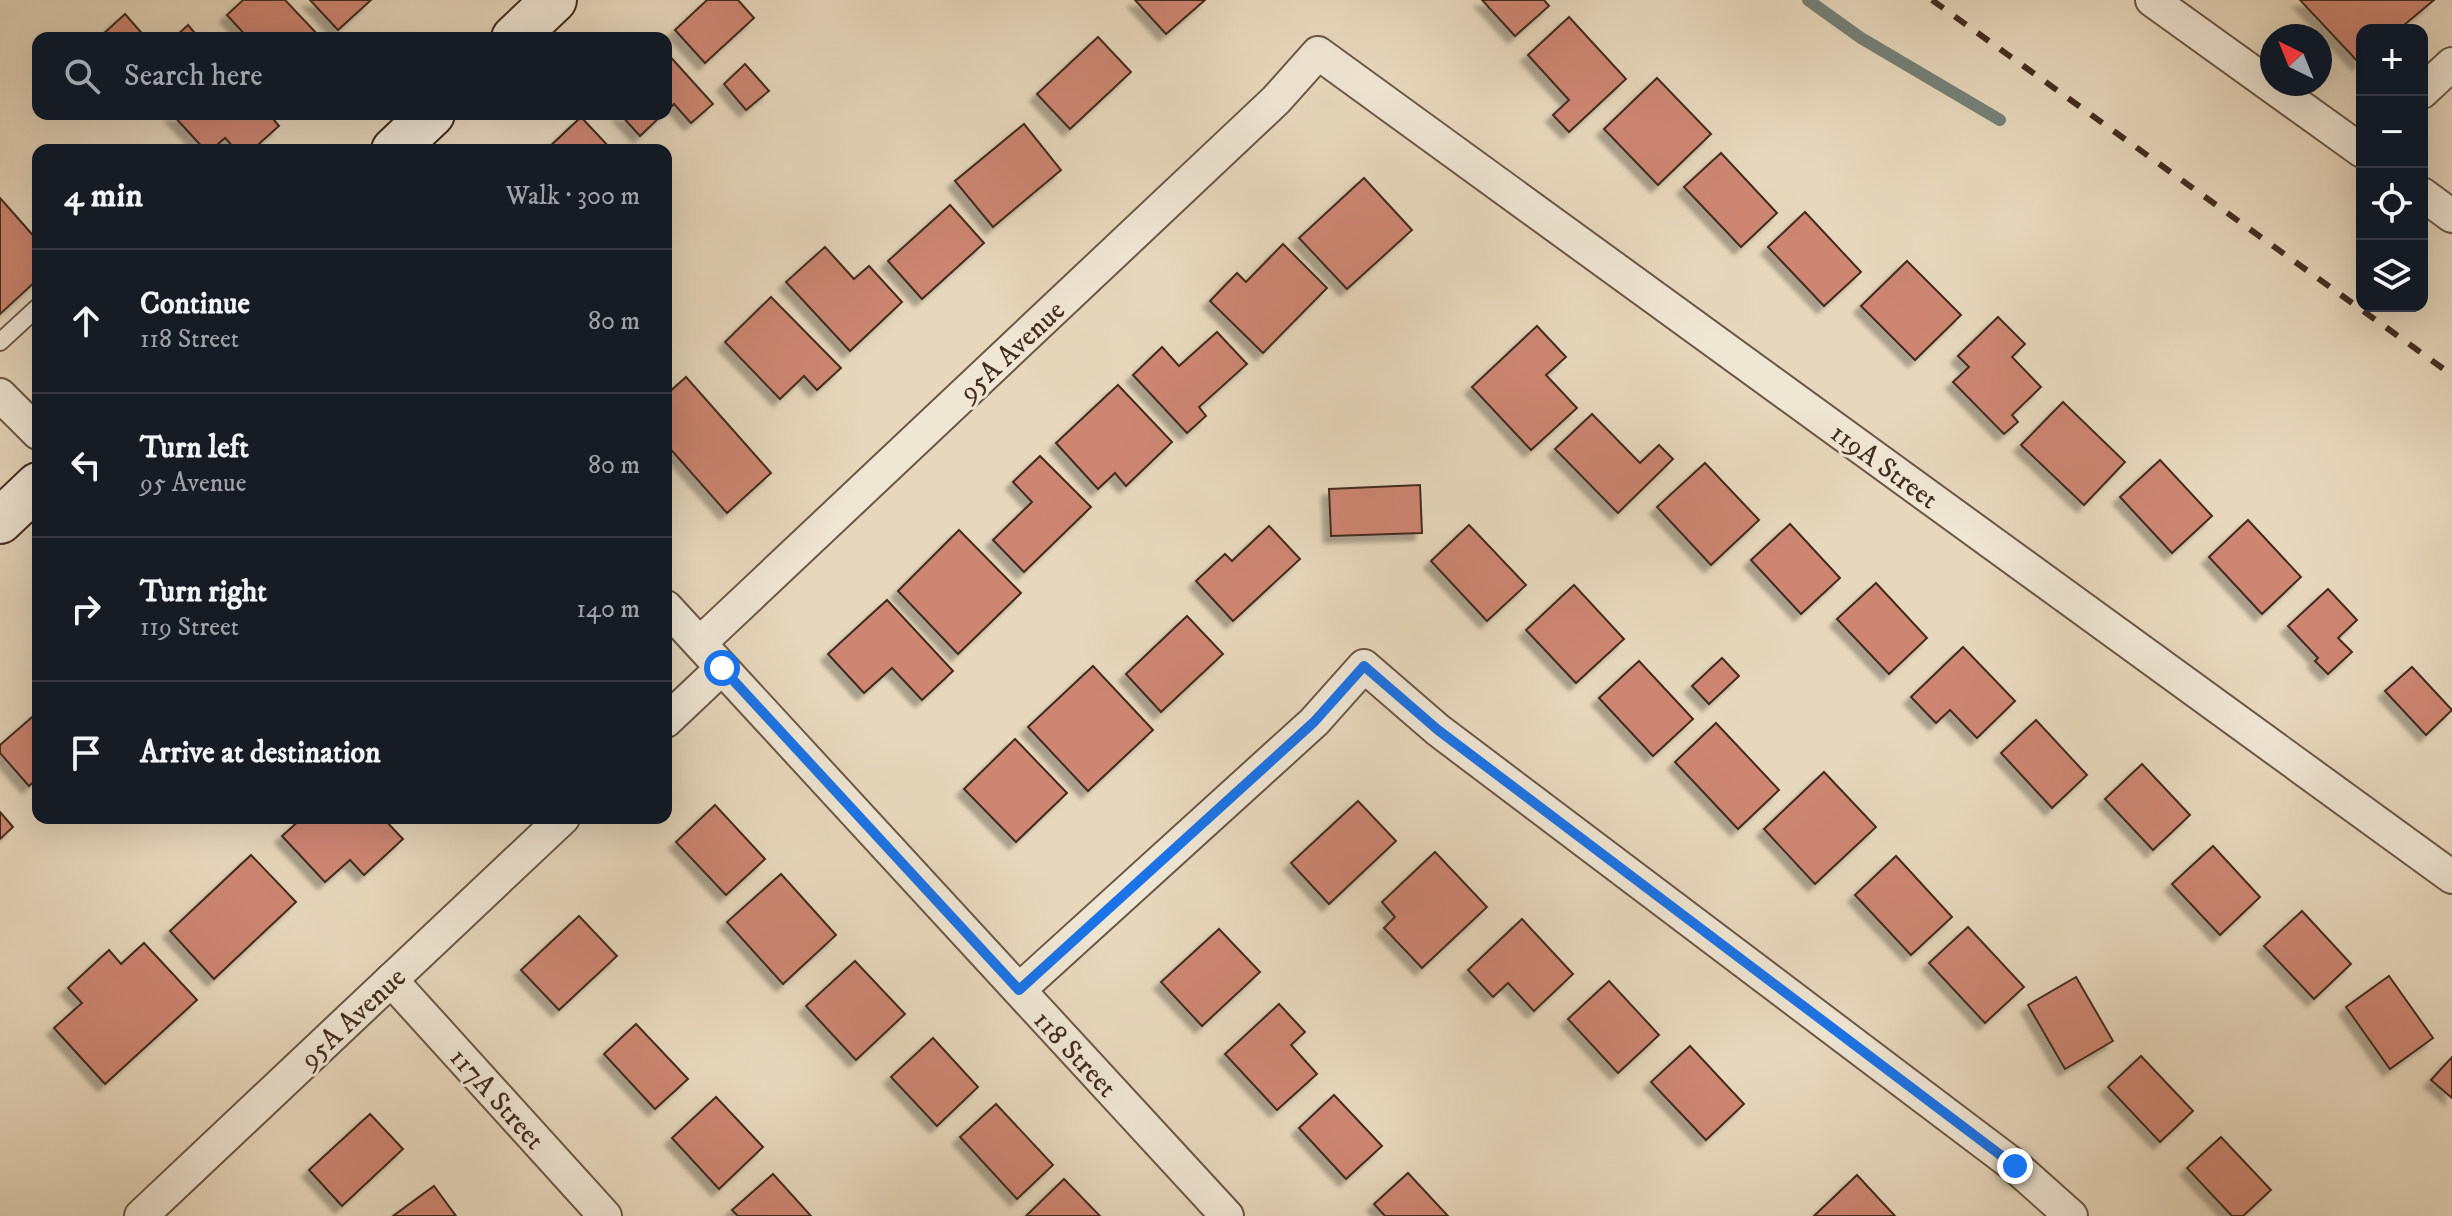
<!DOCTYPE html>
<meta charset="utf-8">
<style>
:root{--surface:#171b24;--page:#242831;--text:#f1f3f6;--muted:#9ea1a6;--line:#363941}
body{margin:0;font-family:"IM FELL DW Pica",serif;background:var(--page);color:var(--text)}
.controls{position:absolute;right:24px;top:24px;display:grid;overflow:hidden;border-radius:16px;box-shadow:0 8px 32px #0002}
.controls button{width:72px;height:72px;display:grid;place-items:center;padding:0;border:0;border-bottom:2px solid var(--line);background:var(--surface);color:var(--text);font:40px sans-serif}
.compass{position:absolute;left:2260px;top:24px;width:72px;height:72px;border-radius:50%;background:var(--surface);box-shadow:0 8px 32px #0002;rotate:317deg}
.stop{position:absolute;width:24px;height:24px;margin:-18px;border:6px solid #1a73e8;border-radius:50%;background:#fff}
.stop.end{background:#1a73e8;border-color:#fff;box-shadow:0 2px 8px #0008}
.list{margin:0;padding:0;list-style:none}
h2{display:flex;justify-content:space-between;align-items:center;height:104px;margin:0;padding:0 32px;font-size:34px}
h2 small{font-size:26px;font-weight:400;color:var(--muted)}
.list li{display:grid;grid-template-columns:52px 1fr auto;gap:24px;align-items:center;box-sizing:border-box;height:144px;padding:0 32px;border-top:2px solid var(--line)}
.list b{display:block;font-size:30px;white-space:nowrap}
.list p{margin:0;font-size:26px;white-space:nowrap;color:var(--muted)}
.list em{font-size:26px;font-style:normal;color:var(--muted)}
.icon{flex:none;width:44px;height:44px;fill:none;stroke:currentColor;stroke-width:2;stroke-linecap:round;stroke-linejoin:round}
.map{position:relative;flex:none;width:2452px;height:1216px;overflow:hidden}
.search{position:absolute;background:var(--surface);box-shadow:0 8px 32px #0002;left:32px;top:32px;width:640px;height:88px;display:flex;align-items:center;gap:20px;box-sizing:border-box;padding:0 28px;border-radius:16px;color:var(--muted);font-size:30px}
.panel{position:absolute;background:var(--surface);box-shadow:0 8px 32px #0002;left:32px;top:144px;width:640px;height:680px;border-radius:16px}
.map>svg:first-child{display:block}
</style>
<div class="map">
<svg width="2452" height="1216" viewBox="0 0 2452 1216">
<defs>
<filter id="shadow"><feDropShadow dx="-7" dy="7" stdDeviation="2" flood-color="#0004"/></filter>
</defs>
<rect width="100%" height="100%" fill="#e7d8bd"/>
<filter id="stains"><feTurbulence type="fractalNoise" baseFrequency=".0025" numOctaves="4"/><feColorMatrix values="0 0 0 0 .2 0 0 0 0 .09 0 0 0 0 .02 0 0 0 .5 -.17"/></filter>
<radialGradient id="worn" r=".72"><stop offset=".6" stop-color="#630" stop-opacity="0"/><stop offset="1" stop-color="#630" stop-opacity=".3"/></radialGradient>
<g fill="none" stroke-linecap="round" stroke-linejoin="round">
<!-- stream -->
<polyline stroke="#758179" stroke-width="12" points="1808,0 1861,38 2000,120"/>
</g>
<!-- building -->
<g fill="#ce8673" stroke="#422c1f" stroke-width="2" filter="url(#shadow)">
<polygon points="243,0 285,0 321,38 248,38 227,15"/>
<polygon points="310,0 371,0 338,30"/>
<polygon points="707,0 738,0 754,18 705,63 675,30"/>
<polygon points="1135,0 1205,0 1166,34"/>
<polygon points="1482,0 1544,0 1549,6 1515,36"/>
<polygon points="2300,0 2434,0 2398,30 2362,30 2362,61 2359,63"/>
<polygon points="125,14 146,38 103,38 101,36"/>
<polygon points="1569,17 1626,79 1569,132 1553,115 1569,100 1528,55"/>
<polygon points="188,25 199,38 174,38"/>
<polygon points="1098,37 1131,72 1070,129 1037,94"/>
<polygon points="666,52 713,104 691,123 674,104 666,112"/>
<polygon points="745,64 769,91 746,110 724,84"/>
<polygon points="1657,78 1711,134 1658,185 1604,129"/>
<polygon points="172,114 269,114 279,126 252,150 236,150 225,138 211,150 205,150"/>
<polygon points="620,114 663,114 640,136"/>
<polygon points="581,117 612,150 546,150"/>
<polygon points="1024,124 1061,170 993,227 955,181"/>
<polygon points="1721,153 1777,213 1741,247 1684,187"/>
<polygon points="1364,178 1412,230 1347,289 1299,238"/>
<polygon points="0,198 38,241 38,279 0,314"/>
<polygon points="950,205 984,243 922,299 888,261"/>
<polygon points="1805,212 1861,272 1824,306 1768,247"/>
<polygon points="1283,244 1327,288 1263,353 1210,301 1237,273 1246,282"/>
<polygon points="825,247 854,279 869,266 902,302 850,351 786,282"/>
<polygon points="1907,261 1961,315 1915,360 1861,306"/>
<polygon points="771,297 841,368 817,390 804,376 780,399 725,342"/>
<polygon points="1998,317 2025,344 2012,357 2041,387 2012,415 2018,422 2004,434 1953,382 1969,367 1958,356"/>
<polygon points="1537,326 1566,357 1546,375 1577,408 1531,450 1472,387"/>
<polygon points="1217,332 1247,364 1199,407 1206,416 1187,433 1133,375 1162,347 1179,366"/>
<polygon points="686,377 771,473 727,513 666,444 666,395"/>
<polygon points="1118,385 1172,442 1126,486 1115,473 1098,489 1056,443"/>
<polygon points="2063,402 2125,462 2084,505 2021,445"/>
<polygon points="1592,414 1640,463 1659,445 1673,459 1618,513 1555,449"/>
<polygon points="1040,456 1091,507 1024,572 993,540 1032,502 1013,482"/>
<polygon points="2160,460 2212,516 2172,553 2120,497"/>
<polygon points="1705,463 1759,520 1711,565 1657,507"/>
<polygon points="1420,485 1422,533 1331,536 1329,489"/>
<polygon points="2248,520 2301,577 2262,614 2209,557"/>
<polygon points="1790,524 1840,578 1801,614 1751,560"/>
<polygon points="1469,525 1526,585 1487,621 1431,561"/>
<polygon points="1269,526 1300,559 1233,621 1196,581 1225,554 1232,561"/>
<polygon points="959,530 1021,593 958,654 898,591"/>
<polygon points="1876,583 1927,638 1889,674 1837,619"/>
<polygon points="1574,585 1624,639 1576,683 1526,630"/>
<polygon points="2328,589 2357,620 2338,638 2352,652 2328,674 2315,661 2318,658 2288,626"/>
<polygon points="887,600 953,671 922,700 892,668 864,693 828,654"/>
<polygon points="1187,616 1223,654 1161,712 1126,674"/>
<polygon points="1963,647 2015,701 1977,738 1950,710 1936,723 1911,697"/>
<polygon points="1722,658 1739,676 1709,704 1692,686"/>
<polygon points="1639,661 1693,719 1653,756 1599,698"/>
<polygon points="1093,666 1153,730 1088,791 1028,727"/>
<polygon points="2412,667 2452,710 2426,735 2385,691"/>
<polygon points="38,712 38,778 29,786 0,753 0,745"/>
<polygon points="2036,720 2087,775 2052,808 2001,753"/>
<polygon points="1716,723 1779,790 1738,829 1675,762"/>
<polygon points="1015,739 1067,793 1016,842 964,789"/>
<polygon points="2142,764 2190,815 2153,850 2105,799"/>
<polygon points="1824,772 1876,827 1815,884 1764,829"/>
<polygon points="1358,801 1396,841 1329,904 1291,863"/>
<polygon points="715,805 765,859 726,895 676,842"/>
<polygon points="0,812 13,827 0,839"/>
<polygon points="302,818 383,818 403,839 364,875 350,860 325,882 282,836"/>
<polygon points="2213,846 2260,897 2220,935 2172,884"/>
<polygon points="1435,852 1487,907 1422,968 1384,928 1395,917 1382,902"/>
<polygon points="251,855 296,902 214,979 170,931"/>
<polygon points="1896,856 1952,917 1911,955 1855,895"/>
<polygon points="781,874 836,935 783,984 727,922"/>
<polygon points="2302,911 2351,964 2314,999 2264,946"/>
<polygon points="579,916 617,956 559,1010 521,970"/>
<polygon points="1522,919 1573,974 1534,1011 1508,983 1493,997 1468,970"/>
<polygon points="1968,927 2024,987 1985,1023 1929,963"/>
<polygon points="1219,929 1260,972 1202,1026 1161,982"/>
<polygon points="144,943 197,1000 105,1084 54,1028 82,1003 68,988 109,950 121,964"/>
<polygon points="855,961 905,1014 856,1060 806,1006"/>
<polygon points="2389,976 2433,1038 2390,1069 2346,1007"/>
<polygon points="2076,977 2113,1041 2065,1069 2028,1005"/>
<polygon points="1609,981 1659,1035 1618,1073 1568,1019"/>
<polygon points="1279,1004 1305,1032 1291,1045 1317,1074 1277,1110 1225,1054"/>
<polygon points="636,1024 688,1079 655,1109 604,1054"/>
<polygon points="933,1038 978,1087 937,1126 891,1077"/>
<polygon points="1690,1046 1744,1104 1706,1140 1651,1082"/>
<polygon points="2141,1056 2193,1111 2160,1142 2108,1087"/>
<polygon points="2452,1057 2452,1098 2431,1080"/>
<polygon points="1334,1095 1382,1146 1346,1179 1299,1128"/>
<polygon points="716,1097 763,1147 719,1189 672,1138"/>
<polygon points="996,1104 1053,1165 1017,1199 960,1137"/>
<polygon points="370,1114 403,1149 342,1206 309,1170"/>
<polygon points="2221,1137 2271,1190 2243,1216 2232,1216 2187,1168"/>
<polygon points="1408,1173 1448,1216 1385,1216 1374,1204"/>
<polygon points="773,1174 811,1216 738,1216 732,1210"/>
<polygon points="1857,1175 1895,1216 1814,1216"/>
<polygon points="1064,1179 1100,1216 1026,1216"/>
<polygon points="434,1186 456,1216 393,1216"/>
</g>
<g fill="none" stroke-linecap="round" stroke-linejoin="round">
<!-- lane casing -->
<g stroke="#6b5746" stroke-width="20">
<polyline id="lane" points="0,342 38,307"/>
</g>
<!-- street casing -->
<g stroke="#6b5746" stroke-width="36">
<g id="street">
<polyline points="2152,0 2362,151"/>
<polyline points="2422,92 2452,64"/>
<polyline points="2422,194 2452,216"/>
<polyline points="0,395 38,433"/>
<polyline points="666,607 1227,1216"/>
<polyline points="700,643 1276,100 1318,53 2452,877"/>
<polyline points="666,721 722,668"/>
<polyline points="391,980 605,1216"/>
<polyline points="1019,990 1314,722 1364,666 1438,730 2015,1166 2071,1216"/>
<polyline points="141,1216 563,818"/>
</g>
</g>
<!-- secondary casing -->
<g stroke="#422c1f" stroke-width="48">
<g id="secondary">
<polyline points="514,38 554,0"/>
<polyline points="394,150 432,114"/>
<polyline points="0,521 38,485"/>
</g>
</g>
<!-- lane -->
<use href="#lane" stroke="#efe6d4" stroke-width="16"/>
<!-- street -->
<use href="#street" stroke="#efe6d4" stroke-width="32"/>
<!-- secondary -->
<use href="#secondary" stroke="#efe6d4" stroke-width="44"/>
<!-- rail -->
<polyline stroke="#422c1f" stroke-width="6" stroke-dasharray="14 14" stroke-linecap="butt" points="1932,0 2452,375"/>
</g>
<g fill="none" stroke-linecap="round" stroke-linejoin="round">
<!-- route -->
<polyline stroke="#1a73e8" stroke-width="10" points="722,668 1019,990 1314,722 1364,666 1438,730 2015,1166"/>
</g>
<g text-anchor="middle" stroke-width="6" stroke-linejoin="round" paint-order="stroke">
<!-- street labels -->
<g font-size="28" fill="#422c1f" stroke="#efe6d4">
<text transform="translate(1011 350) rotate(-43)" y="10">95A Avenue</text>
<text transform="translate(1885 465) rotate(36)" y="10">119A Street</text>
<text transform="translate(352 1017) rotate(-43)" y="10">95A Avenue</text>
<text transform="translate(1076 1053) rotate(47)" y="10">118 Street</text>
<text transform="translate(498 1098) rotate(48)" y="10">117A Street</text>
</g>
</g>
<rect width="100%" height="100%" filter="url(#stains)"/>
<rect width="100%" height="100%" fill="url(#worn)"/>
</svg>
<div class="controls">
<button>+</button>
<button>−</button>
<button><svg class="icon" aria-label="locate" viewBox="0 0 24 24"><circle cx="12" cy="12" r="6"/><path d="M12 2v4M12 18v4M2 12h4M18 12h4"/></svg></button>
<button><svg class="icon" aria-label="layers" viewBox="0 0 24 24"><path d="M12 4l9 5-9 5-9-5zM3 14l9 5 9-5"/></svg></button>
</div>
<svg class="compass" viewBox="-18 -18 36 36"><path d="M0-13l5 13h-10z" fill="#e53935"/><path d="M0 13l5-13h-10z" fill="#9ea1a6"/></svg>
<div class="stop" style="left:722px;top:668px"></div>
<div class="stop end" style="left:2015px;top:1166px"></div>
<div class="search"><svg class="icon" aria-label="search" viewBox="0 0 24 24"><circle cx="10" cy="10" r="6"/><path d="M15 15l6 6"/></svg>Search here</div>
<section class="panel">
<h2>4 min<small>Walk · 300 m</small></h2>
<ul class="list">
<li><svg class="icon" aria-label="ahead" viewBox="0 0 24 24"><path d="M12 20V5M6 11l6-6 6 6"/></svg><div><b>Continue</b><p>118 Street</p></div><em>80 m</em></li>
<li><svg class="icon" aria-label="left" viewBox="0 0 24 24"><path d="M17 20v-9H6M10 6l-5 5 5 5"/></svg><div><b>Turn left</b><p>95 Avenue</p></div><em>80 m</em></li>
<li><svg class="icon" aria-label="right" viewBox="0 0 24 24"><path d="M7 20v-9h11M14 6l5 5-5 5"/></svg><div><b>Turn right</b><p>119 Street</p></div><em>140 m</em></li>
<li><svg class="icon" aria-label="arrive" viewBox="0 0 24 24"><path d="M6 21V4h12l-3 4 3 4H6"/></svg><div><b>Arrive at destination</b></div></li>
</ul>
</section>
</div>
